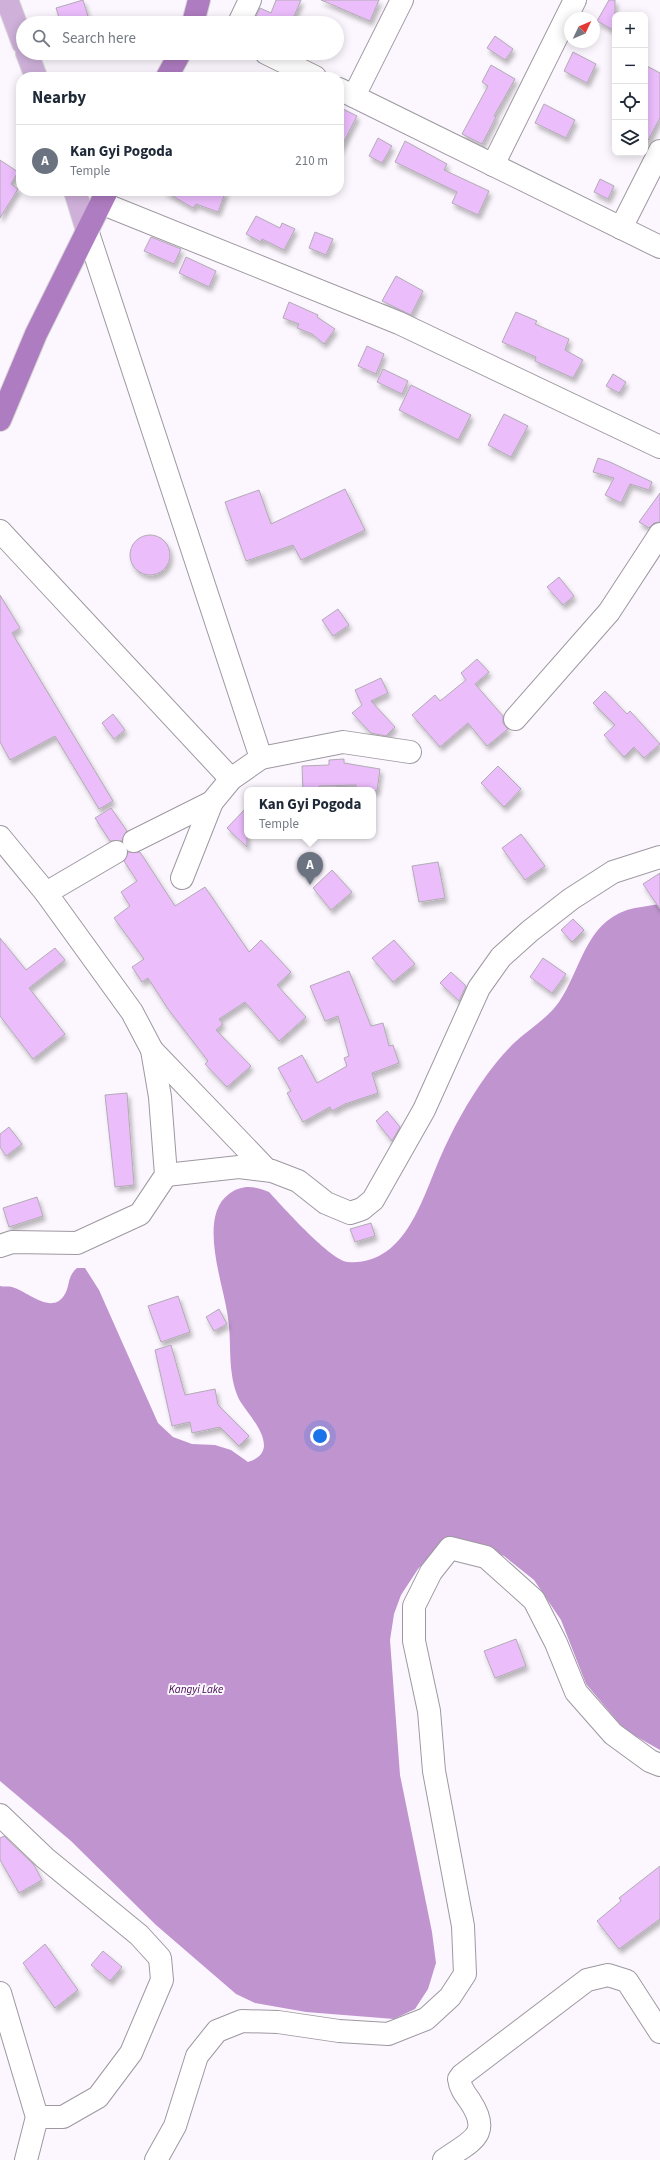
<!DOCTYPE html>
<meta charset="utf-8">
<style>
:root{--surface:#fff;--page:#f2f2f3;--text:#1f2937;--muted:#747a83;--line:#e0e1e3;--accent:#7c3aed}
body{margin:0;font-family:"Source Sans 3",sans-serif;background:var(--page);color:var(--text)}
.controls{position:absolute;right:12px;top:12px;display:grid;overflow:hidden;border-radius:8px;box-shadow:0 2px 10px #0003}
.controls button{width:36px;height:36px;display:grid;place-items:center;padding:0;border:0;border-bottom:1px solid var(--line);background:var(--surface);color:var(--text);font:20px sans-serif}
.compass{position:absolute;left:564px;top:12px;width:36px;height:36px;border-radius:50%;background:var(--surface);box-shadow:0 2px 10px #0003;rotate:46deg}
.you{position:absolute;left:320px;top:1436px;width:14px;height:14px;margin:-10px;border:3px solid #fff;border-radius:50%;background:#1a73e8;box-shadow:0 0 0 6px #1a73e833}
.badge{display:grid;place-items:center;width:26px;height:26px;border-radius:50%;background:var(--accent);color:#fff;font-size:13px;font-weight:700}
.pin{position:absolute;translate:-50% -33px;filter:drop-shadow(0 1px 2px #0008)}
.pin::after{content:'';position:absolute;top:21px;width:14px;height:12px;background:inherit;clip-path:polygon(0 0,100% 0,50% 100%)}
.popup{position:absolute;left:244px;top:787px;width:132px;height:52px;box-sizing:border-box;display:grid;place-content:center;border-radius:8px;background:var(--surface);filter:drop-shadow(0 1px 3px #0005);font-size:13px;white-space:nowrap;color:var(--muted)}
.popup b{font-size:15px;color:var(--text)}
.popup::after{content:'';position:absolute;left:50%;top:100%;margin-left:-8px;border:8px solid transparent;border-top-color:var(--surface)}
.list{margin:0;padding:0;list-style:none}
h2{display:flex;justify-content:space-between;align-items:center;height:52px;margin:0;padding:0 16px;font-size:17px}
h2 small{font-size:13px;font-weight:400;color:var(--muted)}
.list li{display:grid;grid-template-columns:26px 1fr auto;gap:12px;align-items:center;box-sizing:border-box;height:72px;padding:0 16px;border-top:1px solid var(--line)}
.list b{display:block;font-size:15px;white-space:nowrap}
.list p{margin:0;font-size:13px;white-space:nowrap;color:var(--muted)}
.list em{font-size:13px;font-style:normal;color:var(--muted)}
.icon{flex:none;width:22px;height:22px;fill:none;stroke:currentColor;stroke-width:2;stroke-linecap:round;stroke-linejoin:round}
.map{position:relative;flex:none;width:660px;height:2160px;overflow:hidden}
.search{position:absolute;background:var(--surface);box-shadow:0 2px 10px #0003;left:16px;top:16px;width:328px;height:44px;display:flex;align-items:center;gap:10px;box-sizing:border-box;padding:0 14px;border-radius:22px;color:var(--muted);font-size:15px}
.panel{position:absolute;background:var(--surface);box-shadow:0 2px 10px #0003;left:16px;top:72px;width:328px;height:124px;border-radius:16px}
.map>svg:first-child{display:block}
</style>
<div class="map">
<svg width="660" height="2160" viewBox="0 0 660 2160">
<defs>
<filter id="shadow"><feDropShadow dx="2.5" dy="4.5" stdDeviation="2" flood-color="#0004"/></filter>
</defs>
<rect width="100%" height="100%" fill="#fcf7fe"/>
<!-- water -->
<path fill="#c094cf" d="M660,904V1750L625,1730L586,1684L561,1620L534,1580L504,1556L479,1545L436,1551L418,1569L401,1595L394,1614L390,1640L400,1775L432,1932L436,1963L428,1989L415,2009L394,2019L306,2012L255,2003L236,1994L156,1925L71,1841L0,1781V1286C4,1287 9,1286 12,1287C27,1291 50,1314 63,1297C71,1287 66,1277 77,1268H85L99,1290L158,1423L173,1437L192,1444L215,1445L231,1450L248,1462C256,1459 263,1456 264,1446C264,1430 248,1414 240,1401C236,1394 233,1383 232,1375C229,1356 231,1337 228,1318C224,1285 197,1217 229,1194C242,1184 255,1186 269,1192C283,1207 331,1261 348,1262C405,1266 422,1199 440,1158C452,1130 468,1101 486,1076C494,1065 504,1053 514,1043C528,1030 547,1019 559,1002C581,970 585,924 627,910C637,907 649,906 660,904Z"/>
<!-- building -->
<g fill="#ebbdfb" stroke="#b1abb3" filter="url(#shadow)">
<polygon points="83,0 88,16 61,23 56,8"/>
<polygon points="276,0 301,0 292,21 295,23 253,23 260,8 271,13"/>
<polygon points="321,0 379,0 370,21"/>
<polygon points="609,0 615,0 615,31 597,21"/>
<polygon points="495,36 513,49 505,60 487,48"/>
<polygon points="573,52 596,64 587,83 564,71"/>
<polygon points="491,65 515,79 494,116 496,117 482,144 462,134 488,86 482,82"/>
<polygon points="645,65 660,73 660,118 645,146"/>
<polygon points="544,104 575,120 566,138 535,123"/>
<polygon points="339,107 357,116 339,151"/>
<polygon points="378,138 392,146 382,163 369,156"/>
<polygon points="405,141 447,164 444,170 489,191 478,215 452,203 457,192 395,162"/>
<polygon points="0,160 18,172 11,184 18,189 0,218"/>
<polygon points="600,179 614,186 608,199 594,192"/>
<polygon points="164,191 226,191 218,212 196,204 193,208"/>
<polygon points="256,216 280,228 282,223 295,229 284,250 262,239 261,242 246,234"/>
<polygon points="315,232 333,239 326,255 309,248"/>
<polygon points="151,237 181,249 174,264 144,251"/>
<polygon points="186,257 216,271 209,287 179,273"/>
<polygon points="396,276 423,291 411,315 382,301"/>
<polygon points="289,302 318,315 317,317 335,329 324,344 312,334 297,328 299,324 283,318"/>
<polygon points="516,312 537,321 535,324 569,339 565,350 583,360 573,378 535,361 536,357 502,342"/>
<polygon points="367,346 384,354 376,374 358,366"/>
<polygon points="383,369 408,381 402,394 377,382"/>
<polygon points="613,374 626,382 619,393 606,386"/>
<polygon points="411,385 471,415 458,440 399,410"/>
<polygon points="504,414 528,426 511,457 488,445"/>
<polygon points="598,458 610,462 652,482 649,490 630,484 621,503 605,495 614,478 593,472"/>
<polygon points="345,489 365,530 301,560 293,545 246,561 225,502 259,490 271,524"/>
<polygon points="660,493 660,522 654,523 649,528 639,522"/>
<circle cx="150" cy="555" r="20"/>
<polygon points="559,577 574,596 563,605 547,587"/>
<polygon points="0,595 20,628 12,633 113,801 99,809 55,736 10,760 0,742"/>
<polygon points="338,609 349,625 333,636 322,620"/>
<polygon points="477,659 489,672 475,684 503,716 503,723 508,729 487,746 468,723 440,747 412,715 435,695 440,701 466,680 461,673"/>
<polygon points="381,678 388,693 371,701 395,727 386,736 371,733 352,713 362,705 355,690"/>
<polygon points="605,691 627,714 630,711 660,744 644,758 634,747 624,757 604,735 615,725 593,703"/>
<polygon points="113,714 125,730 114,739 102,723"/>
<polygon points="344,759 344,763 380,769 377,791 356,788 356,785 319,786 319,790 303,790 302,766 329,765 329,760"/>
<polygon points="498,766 521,789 504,807 481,783"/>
<polygon points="247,807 247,847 227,828"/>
<polygon points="111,808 127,831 122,841 110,841 95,818"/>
<polygon points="521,834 545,866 525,880 502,848"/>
<polygon points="128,852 140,852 175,906 205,887 249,952 261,940 291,972 277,985 306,1017 279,1041 245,1002 219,1019 223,1024 216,1030 251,1066 227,1087 205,1064 208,1061 168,1009 148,978 142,982 132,967 144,959 114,918 130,906 121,892 137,881 124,861"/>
<polygon points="438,862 445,898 419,902 412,866"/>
<polygon points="332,870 352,892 331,910 313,888"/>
<polygon points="660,873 660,909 643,884"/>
<polygon points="573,919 584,930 572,942 561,930"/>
<polygon points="0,938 26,970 55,948 65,960 29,988 65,1034 33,1059 0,1016"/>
<polygon points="394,940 415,964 393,982 372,958"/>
<polygon points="543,958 566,974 552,993 530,977"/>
<polygon points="349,971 371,1026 383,1023 389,1046 393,1045 399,1063 372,1073 378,1093 345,1104 332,1111 330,1107 303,1122 287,1093 291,1091 278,1068 302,1055 317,1083 347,1066 344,1058 349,1056 338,1016 325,1021 310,986"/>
<polygon points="451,972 466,986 459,1001 440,983"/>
<polygon points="127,1093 134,1185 115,1187 105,1095"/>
<polygon points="387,1111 400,1127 392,1141 376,1121"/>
<polygon points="9,1127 22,1144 6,1156 0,1147 0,1134"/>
<polygon points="37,1197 43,1216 9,1227 3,1208"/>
<polygon points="371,1223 375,1236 355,1242 350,1229"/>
<polygon points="178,1296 190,1332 161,1342 148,1306"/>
<polygon points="219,1309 227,1324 214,1331 206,1317"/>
<polygon points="171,1345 185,1395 215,1389 218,1405 249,1436 239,1446 220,1427 192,1433 190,1422 172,1426 155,1350"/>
<polygon points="516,1639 526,1666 495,1678 484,1651"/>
<polygon points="4,1836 34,1865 42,1880 19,1893 0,1860 0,1838"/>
<polygon points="660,1866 660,1919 619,1949 597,1921 621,1901 619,1898"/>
<polygon points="45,1944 78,1990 55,2008 23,1963"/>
<polygon points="103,1951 122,1967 110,1981 91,1965"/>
</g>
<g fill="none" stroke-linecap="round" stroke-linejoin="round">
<!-- minor casing -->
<g stroke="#9e98a0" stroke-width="24">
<g id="minor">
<polyline points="239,23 250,0"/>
<polyline points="266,53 315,77"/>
<polyline points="339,89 660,247"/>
<polyline points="354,96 402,0"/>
<polyline points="493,165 575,0"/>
<polyline points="101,203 399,323 660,447"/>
<polyline points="621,228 660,151"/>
<polyline points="87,230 261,758 231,779 212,802 182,878"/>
<polyline points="0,531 231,779"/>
<polyline points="515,719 609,612 660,534"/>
<polyline points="261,758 343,742 410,752"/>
<polyline points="0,837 46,893 132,1012 152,1050 160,1097 166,1175 140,1214 77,1243 12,1242 0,1246"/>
<polyline points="134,841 212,802"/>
<polyline points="46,893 116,852"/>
<polyline points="152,1050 267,1170"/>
<polyline points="166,1175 239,1167 272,1171 298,1181 326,1203 350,1213 362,1209 373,1200 424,1110 479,988 501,957 530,931 571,899 613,872 660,857"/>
<polyline points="0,1815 45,1858 139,1935 160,1958 162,1980 131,2053 98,2097 63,2117 37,2117"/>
<polyline points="0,1993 37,2117 26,2160"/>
<polyline points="156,2160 175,2126 197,2056 217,2031 242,2021 278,2022 339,2031 388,2034 426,2019 450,1997 465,1974 463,1926 434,1771 429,1711 414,1641 414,1606 431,1572 450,1548 486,1557 534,1600 556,1643 576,1692 613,1734 650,1761 660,1765"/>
<path d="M444,2160C470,2141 493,2136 470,2101C465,2094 460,2088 459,2079L462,2075L587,1980L608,1975L627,1981L660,2032"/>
</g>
</g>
<!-- major casing -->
<g stroke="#d6d5d6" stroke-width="24">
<g id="major">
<polyline points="7,0 23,43"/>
<polyline points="27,53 36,77"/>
<polyline points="75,191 87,230"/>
</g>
</g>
<!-- highway casing -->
<g stroke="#d6d5d6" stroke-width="24">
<g id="highway">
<polyline points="193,23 199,0"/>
<polyline points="167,77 180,53"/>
<polyline points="0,420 36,334 107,191"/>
</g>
</g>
<!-- minor -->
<use href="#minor" stroke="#fff" stroke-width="22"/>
<!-- major -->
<use href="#major" stroke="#ceb0d9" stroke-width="22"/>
<!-- highway -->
<use href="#highway" stroke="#ae7cc0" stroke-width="22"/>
</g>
<g text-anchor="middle" stroke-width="4" stroke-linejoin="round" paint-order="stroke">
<!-- water labels -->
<g font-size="11" font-style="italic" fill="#410752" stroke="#fcf7fe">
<text x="196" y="1693">Kangyi Lake</text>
</g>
</g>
</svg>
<div class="controls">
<button>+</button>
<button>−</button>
<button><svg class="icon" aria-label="locate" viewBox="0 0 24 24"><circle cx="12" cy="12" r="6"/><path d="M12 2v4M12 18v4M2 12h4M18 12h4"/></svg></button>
<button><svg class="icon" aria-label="layers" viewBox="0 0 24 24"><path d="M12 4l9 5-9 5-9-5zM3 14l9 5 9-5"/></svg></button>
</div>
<svg class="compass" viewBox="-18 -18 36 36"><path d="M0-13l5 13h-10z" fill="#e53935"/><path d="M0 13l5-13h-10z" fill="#747a83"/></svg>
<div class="you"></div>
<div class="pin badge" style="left:310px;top:885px;background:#6b7280">A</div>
<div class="popup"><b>Kan Gyi Pogoda</b>Temple</div>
<div class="search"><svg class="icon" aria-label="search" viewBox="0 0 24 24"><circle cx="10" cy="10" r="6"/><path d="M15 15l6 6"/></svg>Search here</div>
<section class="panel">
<h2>Nearby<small></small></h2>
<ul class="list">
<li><span class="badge" style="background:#6b7280">A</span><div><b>Kan Gyi Pogoda</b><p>Temple</p></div><em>210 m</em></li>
</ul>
</section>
</div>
